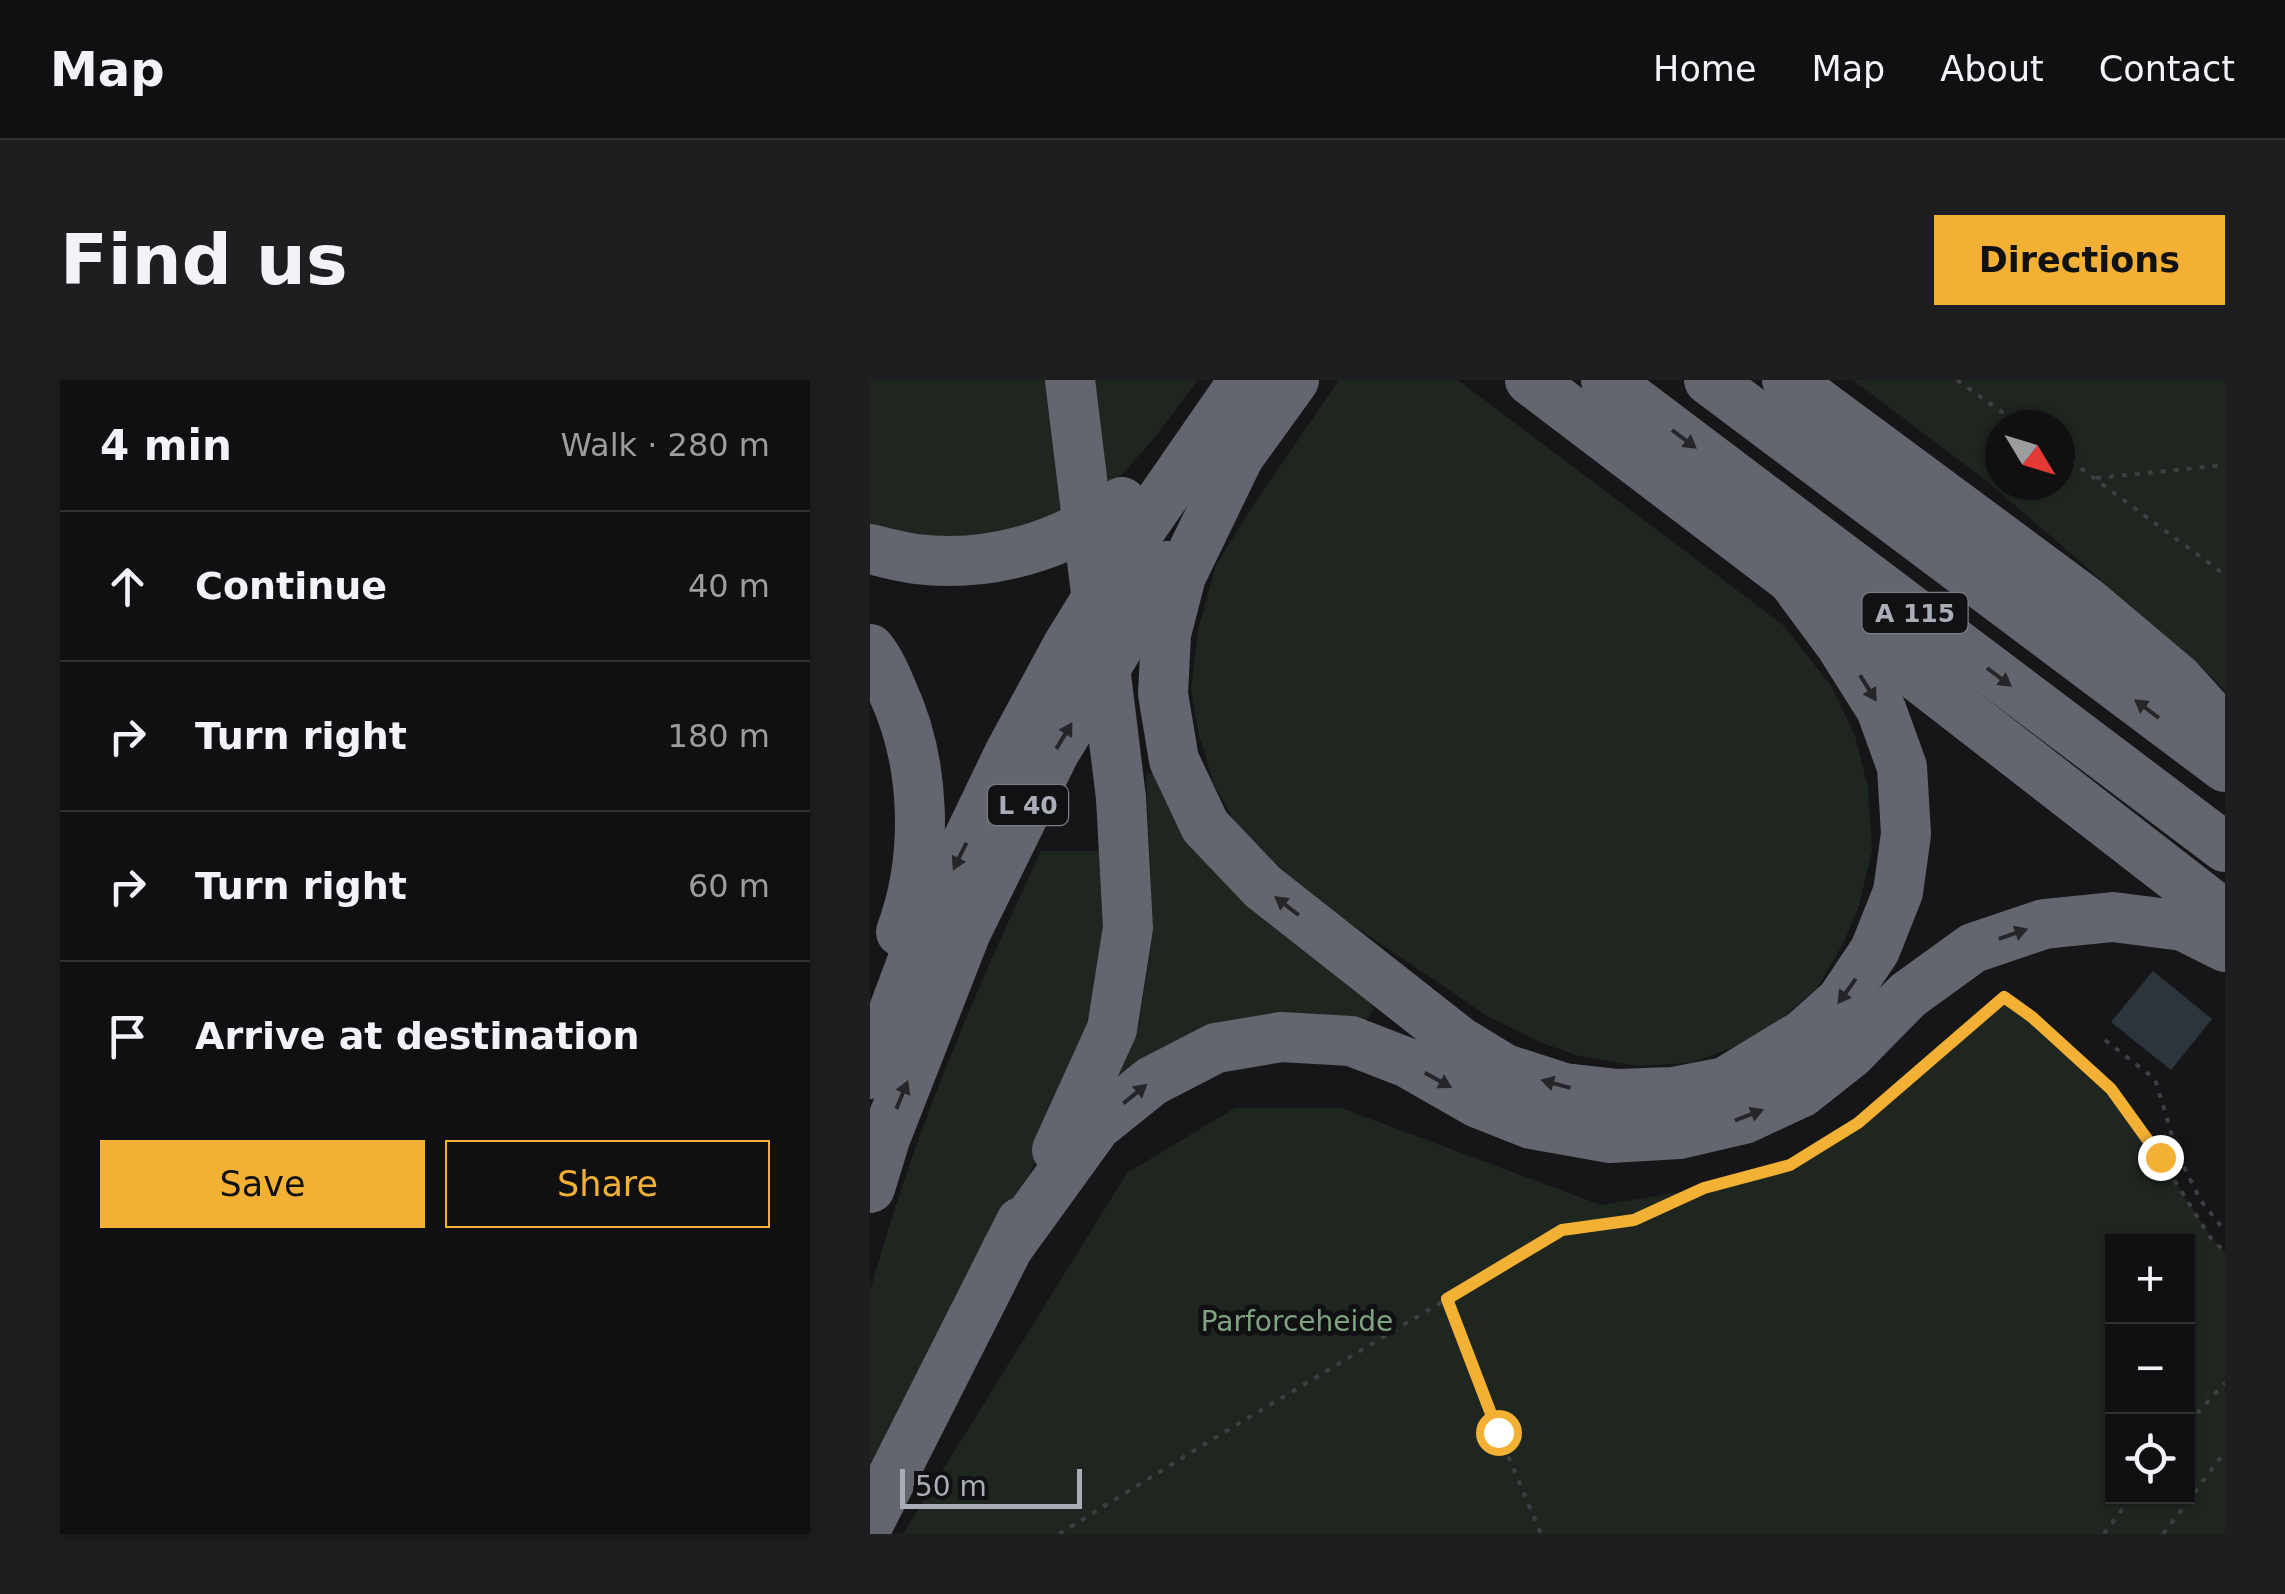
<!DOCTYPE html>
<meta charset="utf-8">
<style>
:root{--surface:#101012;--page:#1e1e20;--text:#f1f3f6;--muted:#9c9d9f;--line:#303032;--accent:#f2b134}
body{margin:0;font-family:"DejaVu Sans",sans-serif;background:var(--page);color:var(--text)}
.controls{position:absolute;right:30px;bottom:30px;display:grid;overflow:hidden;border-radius:0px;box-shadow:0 2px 8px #0004}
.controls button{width:90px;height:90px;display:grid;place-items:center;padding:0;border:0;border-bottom:2px solid var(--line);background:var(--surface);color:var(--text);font:50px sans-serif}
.compass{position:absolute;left:1115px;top:30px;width:90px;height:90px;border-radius:50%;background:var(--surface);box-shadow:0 2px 8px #0004;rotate:128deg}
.scale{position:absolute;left:30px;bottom:25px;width:182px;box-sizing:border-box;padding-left:10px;border:5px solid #a8adb8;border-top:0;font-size:28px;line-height:35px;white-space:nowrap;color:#a8adb8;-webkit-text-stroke:8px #111113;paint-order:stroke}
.stop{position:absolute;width:30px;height:30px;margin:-22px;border:8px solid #f2b134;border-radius:50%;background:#fff}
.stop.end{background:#f2b134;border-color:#fff;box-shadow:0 2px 10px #0008}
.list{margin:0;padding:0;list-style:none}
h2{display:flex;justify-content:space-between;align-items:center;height:130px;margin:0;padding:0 40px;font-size:42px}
h2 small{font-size:32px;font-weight:400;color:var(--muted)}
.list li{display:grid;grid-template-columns:65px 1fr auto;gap:30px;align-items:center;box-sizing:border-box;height:150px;padding:0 40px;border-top:2px solid var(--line)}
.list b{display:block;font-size:38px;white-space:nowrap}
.list em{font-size:32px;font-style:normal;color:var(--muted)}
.actions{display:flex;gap:20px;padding:30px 40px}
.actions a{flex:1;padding:22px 0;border:2px solid var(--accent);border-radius:0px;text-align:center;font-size:35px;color:var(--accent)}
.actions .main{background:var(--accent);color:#111}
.icon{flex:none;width:55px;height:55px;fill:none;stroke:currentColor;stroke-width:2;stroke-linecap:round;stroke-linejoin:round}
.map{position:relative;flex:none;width:1355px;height:1154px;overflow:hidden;border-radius:0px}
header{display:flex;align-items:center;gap:60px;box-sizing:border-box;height:140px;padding:0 50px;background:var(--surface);border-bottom:2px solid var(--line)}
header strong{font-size:48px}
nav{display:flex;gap:55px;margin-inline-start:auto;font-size:35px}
.intro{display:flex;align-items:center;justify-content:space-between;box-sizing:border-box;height:240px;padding:0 60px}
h1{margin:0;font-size:70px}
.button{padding:25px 45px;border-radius:0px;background:var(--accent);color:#111;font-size:35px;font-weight:700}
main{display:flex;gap:60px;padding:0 60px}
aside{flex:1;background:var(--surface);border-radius:0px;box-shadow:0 2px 8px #0004}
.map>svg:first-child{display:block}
</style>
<header>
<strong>Map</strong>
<nav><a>Home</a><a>Map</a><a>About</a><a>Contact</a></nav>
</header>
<div class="intro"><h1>Find us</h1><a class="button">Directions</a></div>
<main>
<aside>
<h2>4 min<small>Walk · 280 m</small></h2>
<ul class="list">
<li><svg class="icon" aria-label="ahead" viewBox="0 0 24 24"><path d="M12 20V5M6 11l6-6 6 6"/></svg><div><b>Continue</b></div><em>40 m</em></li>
<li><svg class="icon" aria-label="right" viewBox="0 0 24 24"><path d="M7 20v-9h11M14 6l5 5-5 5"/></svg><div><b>Turn right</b></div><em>180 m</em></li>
<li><svg class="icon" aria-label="right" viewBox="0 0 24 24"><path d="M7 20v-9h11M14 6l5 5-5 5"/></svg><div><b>Turn right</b></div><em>60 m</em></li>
<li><svg class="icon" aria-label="arrive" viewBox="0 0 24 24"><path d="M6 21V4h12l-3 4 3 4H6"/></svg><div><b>Arrive at destination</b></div></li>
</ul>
<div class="actions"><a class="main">Save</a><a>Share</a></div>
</aside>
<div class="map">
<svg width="1355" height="1154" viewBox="0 0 1355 1154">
<rect width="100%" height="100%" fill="#161618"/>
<!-- green -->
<g fill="#1e261f" fill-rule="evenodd">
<polygon points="0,0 328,0 281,62 247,100 183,141 90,161 0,151"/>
<polygon points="469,0 588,0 913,245 962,307 985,356 998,407 1002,470 989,526 973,564 947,608 913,637 876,663 819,683 768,686 709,676 672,663 619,637 468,535 413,491 367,446 344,404 329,355 321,309 328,250 346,185 384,124"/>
<path d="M983,0H1355V311L1338,293L1117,101ZM1130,45H1190V105H1130Z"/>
<polygon points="276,393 293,394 482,602 504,629 492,646 323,655 249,694 269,644 283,554"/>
<path d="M171,471H234L239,540L218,667L161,791L69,972L0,1102V912C41,760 104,614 171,471Z"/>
<path d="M1134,617L1162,637L1241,709L1290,777L1340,856L1355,872V1154H33L257,793L365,728H471L731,825L835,808L920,785L988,743ZM1242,862H1318V1116H1242Z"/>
</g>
<!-- water -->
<polygon fill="#2c353c" points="1283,591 1342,639 1301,690 1241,642"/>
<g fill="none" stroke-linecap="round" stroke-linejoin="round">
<!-- path -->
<g stroke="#3d3f44" stroke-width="4" stroke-dasharray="5 8" stroke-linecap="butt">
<polyline points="1087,0 1150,45"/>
<polyline points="1190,73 1355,195"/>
<polyline points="1226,98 1355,85"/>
<polyline points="1235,660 1285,699 1308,775 1331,821 1355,851"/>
<polyline points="577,919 628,1052 671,1154"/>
<polyline points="1318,1043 1355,1003"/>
<polyline points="189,1154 338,1062 692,850 764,841 835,808 920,785 988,743 1134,617 1162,637 1241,709 1290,777 1340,857 1355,872"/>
<polyline points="1234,1154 1262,1116"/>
<polyline points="1293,1154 1355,1072"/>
</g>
<!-- highway -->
<g stroke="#63666e" stroke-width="50">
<polyline points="660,0 922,199 1355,535"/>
<polyline points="736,0 1355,467"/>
<polyline points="839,0 1355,387"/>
<polyline points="917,0 1217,222 1308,299 1355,351"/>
<polyline points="372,70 311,196 296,254 293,314 304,380 335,446 393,507 589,661 635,689 694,708 748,714 803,712 855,702 934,654 971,621 1005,570 1028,512 1036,454 1032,387 1011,329 970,264 922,199"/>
<polyline points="354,97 424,0"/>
<path d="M0,169C15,173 31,177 46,179C119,188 194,166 252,122"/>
<path d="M0,269C10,281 16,296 22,310C56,383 59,476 31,552"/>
<polyline points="0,694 52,555 139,374 198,265 255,172 374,0"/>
<polyline points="187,770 242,649 258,548 251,418"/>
<polyline points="0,808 15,759 96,552 184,373 297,186"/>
<polyline points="137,869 226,746 282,701 346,668 411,657 481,661 538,683 608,723 661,744 739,758 810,754 874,739 932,712 980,674 1038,615 1103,568 1174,544 1243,537 1313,546 1355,567"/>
<polyline points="0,1141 151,842"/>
</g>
<!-- highway-bridge -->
<polyline stroke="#63666e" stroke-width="50" points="200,0 251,418"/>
</g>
<!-- one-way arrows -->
<defs><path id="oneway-solid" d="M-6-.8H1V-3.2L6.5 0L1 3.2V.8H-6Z" transform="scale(2.5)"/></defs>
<g fill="#26262a">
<use href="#oneway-solid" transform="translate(814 59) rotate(37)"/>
<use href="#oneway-solid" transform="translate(1129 297) rotate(37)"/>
<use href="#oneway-solid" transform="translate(998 308) rotate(58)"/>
<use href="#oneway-solid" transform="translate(1277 329) rotate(-143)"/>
<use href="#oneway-solid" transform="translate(194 356) rotate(-59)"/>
<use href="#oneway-solid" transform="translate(90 476) rotate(116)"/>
<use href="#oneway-solid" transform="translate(417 526) rotate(-142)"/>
<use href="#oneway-solid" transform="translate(1143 554) rotate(-19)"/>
<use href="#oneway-solid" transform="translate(977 611) rotate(126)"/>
<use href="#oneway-solid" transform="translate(568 700) rotate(29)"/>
<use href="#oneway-solid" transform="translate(686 704) rotate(-165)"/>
<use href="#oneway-solid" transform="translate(265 714) rotate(-39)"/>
<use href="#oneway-solid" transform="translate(32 715) rotate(-68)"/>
<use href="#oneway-solid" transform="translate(879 735) rotate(-21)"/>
</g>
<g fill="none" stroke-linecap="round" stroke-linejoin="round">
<!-- route -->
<polyline stroke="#f2b134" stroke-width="12" points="628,1052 577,919 692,850 764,840 834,808 920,785 988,743 1134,617 1162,637 1241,709 1290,777"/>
</g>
<g text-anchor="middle" stroke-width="10" stroke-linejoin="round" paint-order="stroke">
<!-- shield labels -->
<g fill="#111113" stroke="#7b7e86" stroke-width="2.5">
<rect x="992.5" y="213" width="105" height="40" rx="8"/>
<rect x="118" y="405" width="80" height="40" rx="8"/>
</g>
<g font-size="25" font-weight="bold" fill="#a8adb8">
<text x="1045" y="242">A 115</text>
<text x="158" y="434">L 40</text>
</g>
<!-- park labels -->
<g font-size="28" fill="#7fa381" stroke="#111113">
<text x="427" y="951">Parforceheide</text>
</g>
</g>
</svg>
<div class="controls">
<button>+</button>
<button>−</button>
<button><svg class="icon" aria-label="locate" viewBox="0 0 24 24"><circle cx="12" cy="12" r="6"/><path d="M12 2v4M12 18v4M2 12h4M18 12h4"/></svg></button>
</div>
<svg class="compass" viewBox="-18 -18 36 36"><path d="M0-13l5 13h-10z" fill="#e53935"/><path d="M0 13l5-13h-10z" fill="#9c9d9f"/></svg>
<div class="scale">50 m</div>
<div class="stop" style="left:628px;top:1052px"></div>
<div class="stop end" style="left:1290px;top:777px"></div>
</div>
</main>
